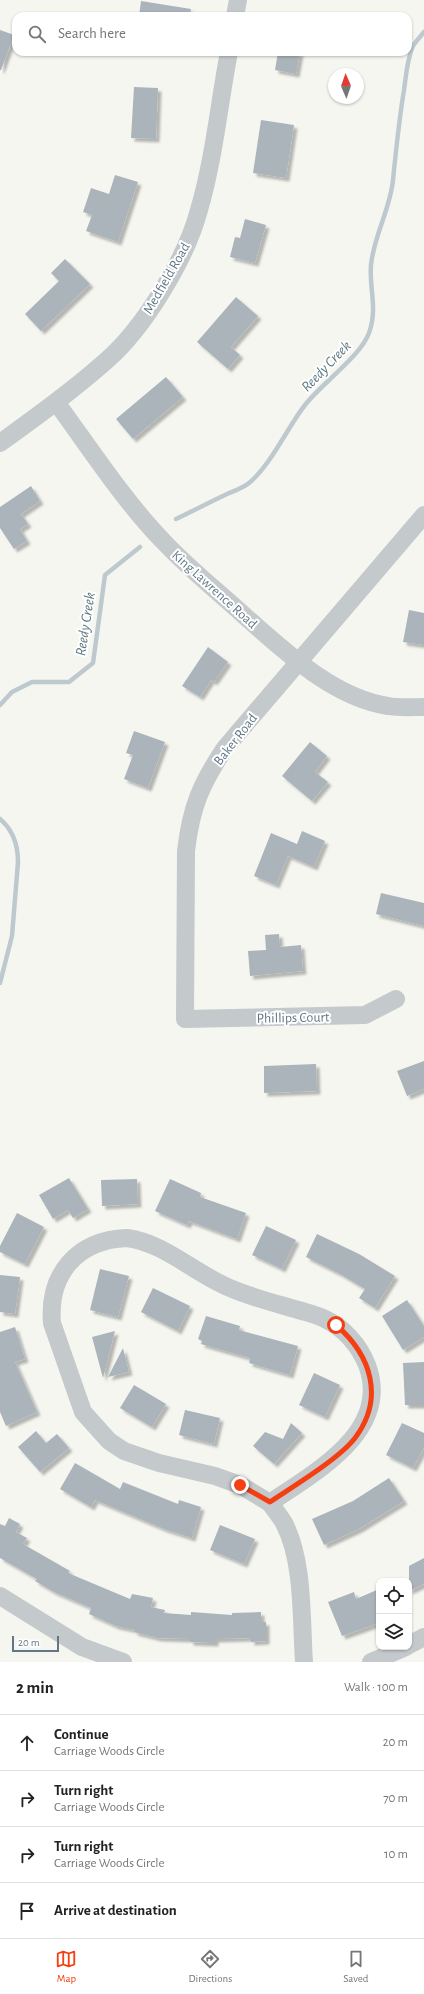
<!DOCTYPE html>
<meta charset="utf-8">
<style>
:root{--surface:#fff;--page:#f2f2f2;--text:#222;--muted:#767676;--line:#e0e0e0;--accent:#f53e11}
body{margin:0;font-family:"Alegreya Sans",sans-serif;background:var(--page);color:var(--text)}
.controls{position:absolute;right:12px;bottom:12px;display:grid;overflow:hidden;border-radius:8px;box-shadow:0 1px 3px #0004}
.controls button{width:36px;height:36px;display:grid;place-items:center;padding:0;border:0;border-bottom:1px solid var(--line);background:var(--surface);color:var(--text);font:20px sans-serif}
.compass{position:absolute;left:328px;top:68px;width:36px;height:36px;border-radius:50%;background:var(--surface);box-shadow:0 1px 3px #0004;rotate:358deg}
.scale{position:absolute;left:12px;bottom:10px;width:47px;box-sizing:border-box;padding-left:4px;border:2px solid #617786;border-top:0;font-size:11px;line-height:14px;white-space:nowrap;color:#617786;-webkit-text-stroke:3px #fff;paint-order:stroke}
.stop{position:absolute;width:12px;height:12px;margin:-9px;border:3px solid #f53e11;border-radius:50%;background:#fff}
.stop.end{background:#f53e11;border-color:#fff;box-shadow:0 1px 4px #0008}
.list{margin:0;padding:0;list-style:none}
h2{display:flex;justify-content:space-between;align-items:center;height:52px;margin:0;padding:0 16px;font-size:17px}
h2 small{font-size:13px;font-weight:400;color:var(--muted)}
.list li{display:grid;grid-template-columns:26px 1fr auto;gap:12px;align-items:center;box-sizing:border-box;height:56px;padding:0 16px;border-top:1px solid var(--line)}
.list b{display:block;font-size:15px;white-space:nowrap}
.list p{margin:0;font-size:13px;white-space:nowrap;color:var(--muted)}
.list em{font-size:13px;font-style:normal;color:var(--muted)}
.icon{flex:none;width:22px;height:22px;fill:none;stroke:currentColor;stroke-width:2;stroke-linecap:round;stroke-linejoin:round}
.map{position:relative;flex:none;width:424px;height:1662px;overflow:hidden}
.search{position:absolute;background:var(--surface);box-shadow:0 1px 3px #0004;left:12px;right:12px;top:12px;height:44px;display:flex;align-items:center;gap:10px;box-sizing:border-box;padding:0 14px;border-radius:12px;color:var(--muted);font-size:15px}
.sheet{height:276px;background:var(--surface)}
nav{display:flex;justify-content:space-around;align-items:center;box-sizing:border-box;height:56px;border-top:1px solid var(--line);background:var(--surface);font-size:11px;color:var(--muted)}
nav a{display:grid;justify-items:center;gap:2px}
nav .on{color:var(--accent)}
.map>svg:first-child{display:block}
</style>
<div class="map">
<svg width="424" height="1662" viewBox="0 0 424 1662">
<defs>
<filter id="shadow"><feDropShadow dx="3.5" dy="3.5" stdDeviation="1" flood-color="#0004"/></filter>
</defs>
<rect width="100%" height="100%" fill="#f6f6f1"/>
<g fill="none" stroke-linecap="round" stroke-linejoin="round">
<!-- stream -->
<g stroke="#bdc9ce" stroke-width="4.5">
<path d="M176,519C193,511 210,502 227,494C234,491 243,488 249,483C271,465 287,428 305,405C322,383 360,357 369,333C378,308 369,289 371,265C374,235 390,210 393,180C396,150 399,120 404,90C406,76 407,59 413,46C416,41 421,36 424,32"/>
<polyline points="0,705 12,692 32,682 69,682 93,663 105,575 140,547"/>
<path d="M0,819C13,830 18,845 18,862L12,936L0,983"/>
</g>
</g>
<!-- building -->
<g fill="#aab4ba" filter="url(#shadow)">
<polygon points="141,1 191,9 190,16 139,16"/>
<polygon points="0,30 14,35 1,70 0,70"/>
<polygon points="278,52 300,52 296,74 275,70"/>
<polygon points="134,87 158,88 156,139 131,138"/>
<polygon points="261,120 294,125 286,178 253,173"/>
<polygon points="115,175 138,182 118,242 86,231 92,215 83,212 91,188 109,194"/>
<polygon points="245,219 266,225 255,263 230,257 235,237 240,238"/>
<polygon points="65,259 90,284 41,331 25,314 59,281 51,273"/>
<polygon points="236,297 258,316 231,347 240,355 228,369 197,342"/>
<polygon points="166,377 183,397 133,439 116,419"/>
<polygon points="31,486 40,501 21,514 28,524 20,529 27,541 14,549 0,528 0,507"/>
<polygon points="409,610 424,613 424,645 403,642"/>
<polygon points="208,647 228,662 214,682 211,680 200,697 182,686"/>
<polygon points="134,731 165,742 148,788 124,779 133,755 126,753"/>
<polygon points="310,742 327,756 315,772 328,782 312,801 282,776"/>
<polygon points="302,831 325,841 314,867 288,856 276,885 254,876 271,833 297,844"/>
<polygon points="381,893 424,903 424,926 376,914"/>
<polygon points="279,934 280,947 301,945 303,971 250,976 248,951 266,950 265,935"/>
<polygon points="424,1061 424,1089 407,1096 397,1071"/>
<polygon points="316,1064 317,1091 264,1093 264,1066"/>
<polygon points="69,1178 88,1209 73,1218 68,1210 53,1219 39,1195"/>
<polygon points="137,1179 138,1204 102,1206 101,1180"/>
<polygon points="170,1179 201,1193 200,1197 246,1213 237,1239 189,1221 187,1225 155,1211"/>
<polygon points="17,1213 44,1227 25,1264 0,1252 0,1246"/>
<polygon points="266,1226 296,1240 282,1269 252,1255"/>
<polygon points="317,1234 359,1254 395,1276 375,1308 359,1298 365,1289 340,1274 306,1257"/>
<polygon points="100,1269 129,1276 118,1317 90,1310"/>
<polygon points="0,1275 20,1277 15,1314 0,1312"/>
<polygon points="153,1288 190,1306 178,1331 141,1312"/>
<polygon points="407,1300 424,1326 424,1337 403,1350 382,1316"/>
<polygon points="206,1316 240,1326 239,1330 298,1346 290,1375 249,1363 250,1358 201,1344 202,1341 198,1339"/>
<polygon points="15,1327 25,1359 15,1362 37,1412 6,1426 0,1412 0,1332"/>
<polygon points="115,1331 103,1378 92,1337"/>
<polygon points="123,1348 129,1372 108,1377"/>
<polygon points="424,1362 424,1405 405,1405 403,1363"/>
<polygon points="314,1373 340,1385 325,1417 299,1405"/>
<polygon points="134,1385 166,1404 152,1427 120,1408"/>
<polygon points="185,1410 220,1418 214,1444 179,1435"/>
<polygon points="291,1423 302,1433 274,1464 253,1446 265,1432 283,1439"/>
<polygon points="402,1423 424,1433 424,1448 413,1468 386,1455"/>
<polygon points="36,1431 46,1443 57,1434 69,1448 40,1472 18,1447"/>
<polygon points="75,1463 120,1489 123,1482 178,1504 179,1500 201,1507 192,1538 164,1529 95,1500 91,1507 60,1489"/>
<polygon points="389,1478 404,1501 359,1529 324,1545 312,1519 353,1501"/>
<polygon points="9,1518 20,1524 16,1532 27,1538 23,1544 70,1571 68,1573 130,1599 132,1594 153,1598 151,1607 165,1610 164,1613 191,1615 191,1612 232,1615 232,1613 261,1612 261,1622 266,1622 266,1641 251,1642 251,1638 215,1639 215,1643 190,1642 190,1639 158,1638 134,1632 135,1630 116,1626 89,1614 91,1608 54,1592 35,1581 37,1579 0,1558 0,1524 5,1526"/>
<polygon points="220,1525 255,1539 244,1564 210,1550"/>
<polygon points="424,1558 424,1584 409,1591 409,1566"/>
<polygon points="379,1589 379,1623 342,1636 328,1602 354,1592 356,1599"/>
</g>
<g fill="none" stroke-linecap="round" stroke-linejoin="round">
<!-- minor -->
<g stroke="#c4c9cc" stroke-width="18">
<polyline points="235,16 238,0"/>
<path d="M56,402C89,447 124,501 163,541C189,569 220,593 248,619C287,653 334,698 388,706C399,708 412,707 424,707"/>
<path d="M0,443C36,417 72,391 106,361C144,328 186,259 199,210C214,159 219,104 229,52"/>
<path d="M396,999L365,1015L185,1019L186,851C191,807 201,784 225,748L424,515"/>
<path d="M127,1238C165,1243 195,1274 230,1288C253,1298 278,1304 302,1311C309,1313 318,1315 325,1319C344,1328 359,1345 367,1365C392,1431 315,1472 270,1503L240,1485L215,1476L159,1463L124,1451L109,1441L83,1412L52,1323C48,1274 77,1240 127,1238Z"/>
<path d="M270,1503C274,1509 280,1516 284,1523C304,1561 301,1619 304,1662"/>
<polyline points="0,1596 82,1647 123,1662"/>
<polyline points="409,1645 424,1637"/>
<polyline points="371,1662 406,1647"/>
</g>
</g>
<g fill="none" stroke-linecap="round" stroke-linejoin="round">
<!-- route -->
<path stroke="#f53e11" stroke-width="5" d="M240,1485L270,1502C292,1487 339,1459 355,1438C385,1398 371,1355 336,1325"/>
</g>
<g text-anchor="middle" stroke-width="4" stroke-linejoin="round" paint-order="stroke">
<!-- street labels -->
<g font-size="14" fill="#617786" stroke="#fff">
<text transform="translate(166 278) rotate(-60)" y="5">Medfield Road</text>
<text transform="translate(215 589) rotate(42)" y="5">King Lawrence Road</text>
<text transform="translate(235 739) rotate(-52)" y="5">Baker Road</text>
<text transform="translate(293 1017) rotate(-1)" y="5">Phillips Court</text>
</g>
<!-- water labels -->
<g font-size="15" font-style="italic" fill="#5d7a83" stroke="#fff">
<text transform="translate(326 366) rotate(-46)" y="5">Reedy Creek</text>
<text transform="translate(85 624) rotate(-81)" y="5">Reedy Creek</text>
</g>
</g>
</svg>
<div class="controls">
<button><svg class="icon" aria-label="locate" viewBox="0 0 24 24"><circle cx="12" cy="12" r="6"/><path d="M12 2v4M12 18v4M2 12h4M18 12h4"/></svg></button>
<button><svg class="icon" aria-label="layers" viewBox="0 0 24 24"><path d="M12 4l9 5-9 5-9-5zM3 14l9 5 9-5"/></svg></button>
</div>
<svg class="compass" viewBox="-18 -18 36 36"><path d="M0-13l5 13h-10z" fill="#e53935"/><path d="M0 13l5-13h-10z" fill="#767676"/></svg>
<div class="scale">20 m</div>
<div class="stop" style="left:336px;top:1325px"></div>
<div class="stop end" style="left:240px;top:1485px"></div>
<div class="search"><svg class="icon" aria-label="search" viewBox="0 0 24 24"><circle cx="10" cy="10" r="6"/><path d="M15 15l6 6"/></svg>Search here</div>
</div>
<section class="sheet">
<h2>2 min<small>Walk · 100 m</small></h2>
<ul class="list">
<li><svg class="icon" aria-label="ahead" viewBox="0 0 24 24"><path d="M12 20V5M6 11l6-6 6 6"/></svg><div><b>Continue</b><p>Carriage Woods Circle</p></div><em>20 m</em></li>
<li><svg class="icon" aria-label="right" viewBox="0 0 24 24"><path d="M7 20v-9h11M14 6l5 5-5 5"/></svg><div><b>Turn right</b><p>Carriage Woods Circle</p></div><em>70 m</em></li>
<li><svg class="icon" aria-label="right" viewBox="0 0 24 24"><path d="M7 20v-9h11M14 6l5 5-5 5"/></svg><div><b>Turn right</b><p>Carriage Woods Circle</p></div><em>10 m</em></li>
<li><svg class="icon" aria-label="arrive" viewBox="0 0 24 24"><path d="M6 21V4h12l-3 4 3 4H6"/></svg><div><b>Arrive at destination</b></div></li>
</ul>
</section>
<nav>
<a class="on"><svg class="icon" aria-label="map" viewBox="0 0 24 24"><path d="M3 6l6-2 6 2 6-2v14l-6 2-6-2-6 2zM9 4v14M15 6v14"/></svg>Map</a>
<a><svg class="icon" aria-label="directions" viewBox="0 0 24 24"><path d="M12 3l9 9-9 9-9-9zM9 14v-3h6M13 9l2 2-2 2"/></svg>Directions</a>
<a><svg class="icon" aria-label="saved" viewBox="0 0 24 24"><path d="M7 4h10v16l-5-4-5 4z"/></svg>Saved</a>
</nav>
